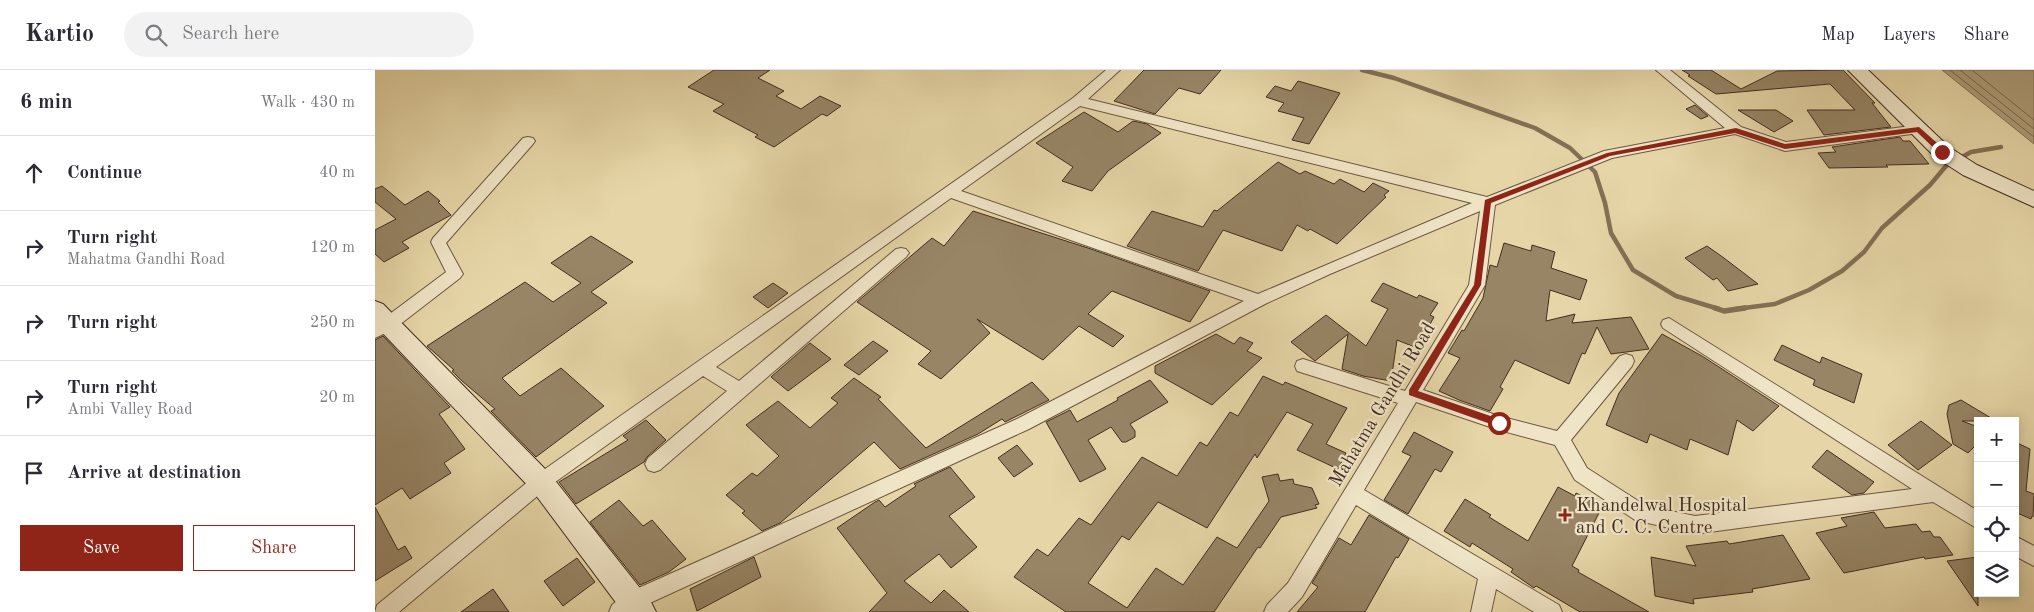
<!DOCTYPE html>
<meta charset="utf-8">
<style>
:root{--surface:#fff;--page:#f2f2f3;--text:#2b2b33;--muted:#7c7c81;--line:#e1e1e2;--accent:#8f2418}
body{margin:0;font-family:"Old Standard TT",serif;background:var(--page);color:var(--text)}
.controls{position:absolute;right:15px;bottom:15px;display:grid;overflow:hidden;border-radius:0px;box-shadow:0 2px 12px #0003}
.controls button{width:45px;height:45px;display:grid;place-items:center;padding:0;border:0;border-bottom:1px solid var(--line);background:var(--surface);color:var(--text);font:25px sans-serif}
.stop{position:absolute;width:15px;height:15px;margin:-11px;border:4px solid #8f2418;border-radius:50%;background:#fff}
.stop.end{background:#8f2418;border-color:#fff;box-shadow:0 1px 5px #0008}
.list{margin:0;padding:0;list-style:none}
h2{display:flex;justify-content:space-between;align-items:center;height:65px;margin:0;padding:0 20px;font-size:21px}
h2 small{font-size:16px;font-weight:400;color:var(--muted)}
.list li{display:grid;grid-template-columns:32px 1fr auto;gap:15px;align-items:center;box-sizing:border-box;height:75px;padding:0 20px;border-top:1px solid var(--line)}
.list b{display:block;font-size:19px;white-space:nowrap}
.list p{margin:0;font-size:16px;white-space:nowrap;color:var(--muted)}
.list em{font-size:16px;font-style:normal;color:var(--muted)}
.actions{display:flex;gap:10px;padding:15px 20px}
.actions a{flex:1;padding:11px 0;border:1px solid var(--accent);border-radius:0px;text-align:center;font-size:18px;color:var(--accent)}
.actions .main{background:var(--accent);color:#fff}
.icon{flex:none;width:28px;height:28px;fill:none;stroke:currentColor;stroke-width:2;stroke-linecap:round;stroke-linejoin:round}
.map{position:relative;flex:none;width:1659px;height:542px;overflow:hidden}
header{display:flex;align-items:center;gap:30px;box-sizing:border-box;height:70px;padding:0 25px;background:var(--surface);border-bottom:1px solid var(--line)}
header strong{font-size:24px}
nav{display:flex;gap:28px;margin-inline-start:auto;font-size:18px}
.search{width:350px;height:45px;background:var(--page);display:flex;align-items:center;gap:12px;box-sizing:border-box;padding:0 18px;border-radius:28px;color:var(--muted);font-size:19px}
main{display:flex}
aside{flex:1;background:var(--surface)}
.map>svg:first-child{display:block}
</style>
<header>
<strong>Kartio</strong>
<div class="search"><svg class="icon" aria-label="search" viewBox="0 0 24 24"><circle cx="10" cy="10" r="6"/><path d="M15 15l6 6"/></svg>Search here</div>
<nav><a>Map</a><a>Layers</a><a>Share</a></nav>
</header>
<main>
<aside>
<h2>6 min<small>Walk · 430 m</small></h2>
<ul class="list">
<li><svg class="icon" aria-label="ahead" viewBox="0 0 24 24"><path d="M12 20V5M6 11l6-6 6 6"/></svg><div><b>Continue</b></div><em>40 m</em></li>
<li><svg class="icon" aria-label="right" viewBox="0 0 24 24"><path d="M7 20v-9h11M14 6l5 5-5 5"/></svg><div><b>Turn right</b><p>Mahatma Gandhi Road</p></div><em>120 m</em></li>
<li><svg class="icon" aria-label="right" viewBox="0 0 24 24"><path d="M7 20v-9h11M14 6l5 5-5 5"/></svg><div><b>Turn right</b></div><em>250 m</em></li>
<li><svg class="icon" aria-label="right" viewBox="0 0 24 24"><path d="M7 20v-9h11M14 6l5 5-5 5"/></svg><div><b>Turn right</b><p>Ambi Valley Road</p></div><em>20 m</em></li>
<li><svg class="icon" aria-label="arrive" viewBox="0 0 24 24"><path d="M6 21V4h12l-3 4 3 4H6"/></svg><div><b>Arrive at destination</b></div></li>
</ul>
<div class="actions"><a class="main">Save</a><a>Share</a></div>
</aside>
<div class="map">
<svg width="1659" height="542" viewBox="0 0 1659 542">
<rect width="100%" height="100%" fill="#e6d6a7"/>
<filter id="stains"><feTurbulence type="fractalNoise" baseFrequency=".004" numOctaves="4"/><feColorMatrix values="0 0 0 0 .2 0 0 0 0 .09 0 0 0 0 .02 0 0 0 .5 -.17"/></filter>
<radialGradient id="worn" r=".72"><stop offset=".6" stop-color="#630" stop-opacity="0"/><stop offset="1" stop-color="#630" stop-opacity=".3"/></radialGradient>
<!-- water -->
<polygon fill="#ae9d79" stroke="#837055" points="1567,0 1659,0 1659,74"/>
<g fill="none" stroke-linecap="round" stroke-linejoin="round">
<!-- shore -->
<g stroke="#78654c" stroke-width="1">
<polyline points="1575,0 1659,67"/>
<polyline points="1585,0 1659,59"/>
<polyline points="1597,0 1659,50"/>
</g>
<!-- stream-far1 -->
<g stroke="#837055" stroke-width="4.5">
<polyline points="987,0 1019,8 1160,58 1195,78 1220,102 1230,133 1236,163 1258,200 1301,226 1344,239"/>
<polyline points="1361,239 1400,234 1434,220 1467,201 1489,182 1507,158 1555,115 1571,96 1596,82 1626,77"/>
</g>
<!-- stream -->
<polyline stroke="#837055" stroke-width="5.5" points="1340,238 1349,241 1370,238"/>
</g>
<!-- building -->
<g fill="#978566" stroke="#422d20">
<polygon points="339,0 395,0 383,8 409,21 401,26 426,39 445,26 466,36 452,46 447,44 399,77 380,67 383,65 338,41 349,34 313,17"/>
<polygon points="769,0 846,0 825,24 804,18 780,44 739,31"/>
<polygon points="1307,0 1336,0 1366,19 1402,1 1468,0 1500,33 1497,33 1516,57 1449,65 1432,40 1480,40 1455,14 1341,24 1313,6 1315,5"/>
<polygon points="923,11 965,23 934,74 917,70 929,48 903,41 909,33 891,27 900,16 916,21"/>
<polygon points="1320,35 1333,46 1326,49 1311,39"/>
<polygon points="1363,40 1401,40 1418,51 1399,62"/>
<polygon points="709,42 743,62 758,51 772,54 786,63 733,101 717,121 687,111 698,97 661,73"/>
<polygon points="1525,67 1528,71 1535,71 1554,94 1511,95 1513,97 1454,98 1443,83 1461,82 1457,77"/>
<polygon points="903,92 925,104 930,101 959,114 965,109 989,122 998,113 1014,121 1009,125 1011,127 962,174 935,159 933,161 922,155 907,181 848,160 823,201 752,176 777,141 828,157 839,140 842,141"/>
<polygon points="7,116 30,135 53,121 65,131 63,132 76,145 27,172 34,178 9,192 0,184 0,160 21,149 0,132 0,119"/>
<polygon points="598,141 716,179 835,221 815,252 737,221 713,244 749,266 738,277 704,256 668,290 602,249 615,263 566,309 543,294 556,281 482,232 557,168 569,176"/>
<polygon points="216,166 258,192 216,222 232,233 127,308 145,326 186,298 229,336 161,387 116,341 120,339 87,311 77,301 79,300 52,276 150,212 178,232 206,213 176,193"/>
<polygon points="1129,173 1156,181 1157,175 1180,182 1176,198 1212,210 1205,230 1175,220 1171,251 1200,244 1197,253 1256,247 1274,279 1236,284 1222,257 1210,284 1207,283 1194,314 1140,290 1125,317 1128,319 1115,341 1084,330 1064,321 1085,288 1073,283 1087,260 1089,261 1108,228 1115,195 1122,197"/>
<polygon points="1332,176 1349,188 1383,214 1353,221 1342,208 1338,210 1310,188"/>
<polygon points="398,213 413,223 393,238 378,227"/>
<polygon points="1008,213 1042,228 1044,225 1063,233 1055,245 1059,247 1042,278 1022,270 1016,311 988,306 967,299 973,264 940,291 916,272 951,245 991,276 1013,239 996,231"/>
<polygon points="841,264 859,274 865,267 878,273 872,281 887,288 837,335 780,303 780,296"/>
<polygon points="1287,264 1327,286 1404,336 1378,361 1362,350 1353,385 1315,369 1312,380 1275,364 1272,373 1231,355 1244,323"/>
<polygon points="8,266 75,337 64,344 90,379 69,393 76,403 35,429 27,418 0,435 0,270"/>
<polygon points="498,271 513,281 484,305 469,295"/>
<polygon points="435,273 456,289 413,321 396,307"/>
<polygon points="1407,275 1445,293 1447,287 1487,304 1479,333 1438,315 1440,310 1399,290"/>
<polygon points="888,306 908,315 910,312 972,338 951,374 971,383 963,399 922,380 938,354 912,342 882,388 880,384 832,458 783,432 754,470 747,466 713,513 752,538 781,498 808,515 842,467 862,478 894,431 887,407 903,404 905,411 918,409 919,414 937,418 944,434 940,435 942,438 906,447 885,478 883,477 839,542 691,542 639,507 662,479 673,486 704,448 716,455 767,387 802,406 825,372 832,376 855,342 863,346"/>
<polygon points="479,308 506,327 503,329 551,378 657,312 674,330 630,352 627,349 603,364 525,399 499,372 405,453 387,461 367,443 370,441 351,425 377,403 382,406 404,386 371,355 403,331 435,358 463,333 456,328"/>
<polygon points="775,310 793,332 755,354 760,361 760,367 751,372 747,372 736,357 713,370 731,399 705,412 671,352 695,340 702,352 743,330 742,328"/>
<polygon points="1586,330 1621,351 1587,351 1603,357 1603,373 1593,383 1578,374 1572,344 1574,335"/>
<polygon points="271,350 291,370 272,387 269,392 201,434 184,412 253,370 248,366"/>
<polygon points="1546,351 1577,375 1543,400 1513,375"/>
<polygon points="1039,362 1078,382 1066,402 1060,399 1033,444 1009,430 1036,386 1027,382"/>
<polygon points="1640,372 1655,379 1651,421 1659,424 1658,447 1657,446 1656,449 1640,442"/>
<polygon points="642,375 658,394 639,407 623,388"/>
<polygon points="1452,380 1499,412 1489,423 1477,425 1437,397"/>
<polygon points="575,397 600,427 574,446 602,477 576,498 564,484 529,511 556,533 569,520 594,542 494,542 512,523 462,458 500,432 504,430 510,437 541,416 539,414"/>
<polygon points="1183,417 1200,426 1201,423 1217,431 1215,435 1225,441 1197,496 1204,500 1203,502 1274,542 1205,542 1161,516 1159,518 1136,502 1138,499 1097,473 1095,477 1069,461 1090,429 1116,445 1114,447 1153,471"/>
<polygon points="244,430 268,456 277,450 311,489 294,502 265,515 215,452"/>
<polygon points="0,437 23,480 30,476 37,488 0,511"/>
<polygon points="1499,442 1510,458 1541,454 1547,462 1555,461 1559,467 1565,467 1578,485 1550,489 1549,487 1469,503 1441,463 1472,456 1466,448"/>
<polygon points="994,445 1034,469 1023,488 1021,487 990,542 922,542 943,517 937,513 964,468 976,475"/>
<polygon points="1408,465 1435,509 1377,519 1378,522 1318,529 1319,534 1280,526 1276,487 1321,496 1311,476 1352,471 1354,474"/>
<polygon points="379,487 386,507 322,541 315,519"/>
<polygon points="1603,487 1603,536 1572,491"/>
<polygon points="202,488 220,512 188,536 169,511"/>
<polygon points="118,519 134,542 86,542"/>
</g>
<g fill="none" stroke-linecap="round" stroke-linejoin="round">
<!-- street casing -->
<g stroke="#6b5742" stroke-width="2">
<g id="street">
<path d="M731,0H745L713,29L1112,127L1229,81L1350,58L1281,0H1295L1366,57L1411,72L1544,55L1549,56L1551,59L1549,62L1544,63L1410,81L1360,64L1237,88L1120,135L1110,215L1048,320L1124,346L1182,361L1245,286L1251,284L1257,286L1259,291L1257,296L1196,370L1212,398L1271,436L1320,446L1537,419L1288,258L1286,254L1288,250L1294,248L1603,441V459L1558,432L1320,464L1260,450L1200,410L1180,375L1124,360L1041,332L989,420L1184,535L1187,542H1159L1121,519L1116,542H1096L1103,509L981,435L927,527L913,542H889L892,535L913,513L1023,333L922,301L920,296L922,291L928,289L1030,321L1094,215L1105,141L955,204L890,234L654,359L264,538L259,542H234L237,535L250,524L642,349L869,231L576,128L341,297L364,311L521,179L526,178L531,179L534,183L531,187L285,400L279,402L273,400L270,394L273,388L352,321L328,306L172,418L24,542H0L2,535L160,406L698,28ZM705,36L1097,133L883,224L586,121Z"/>
<polygon points="153,67 158,68 160,71 158,74 71,173 88,204 85,208 19,259 0,268 0,255 71,202 56,172 58,168 148,68"/>
<polygon points="1640,466 1659,476 1659,496 1640,486"/>
</g>
</g>
<!-- secondary casing -->
<g stroke="#422d20" stroke-width="2">
<g id="secondary">
<polygon points="1473,0 1493,0 1574,77 1602,95 1659,121 1659,137 1588,105 1560,87"/>
<polygon points="0,231 8,234 175,404 276,532 281,542 248,542 157,420 0,255"/>
</g>
</g>
<!-- street -->
<use href="#street" fill="#efe4c6" fill-rule="evenodd"/>
<!-- secondary -->
<use href="#secondary" fill="#efe4c6" fill-rule="evenodd"/>
</g>
<!-- route -->
<polygon fill="#8f2418" points="1544,57 1570,80 1570,84 1565,84 1542,62 1410,79 1360,63 1235,86 1116,133 1106,215 1043,321 1127,350 1128,353 1124,357 1034,325 1034,320 1099,215 1110,130 1232,83 1361,58 1410,74"/>
<!-- markers -->
<path fill="#8f2418" stroke="#efe4c6" stroke-width="2" d="M1187.5 437.5h5v5h5v5h-5v5h-5v-5h-5v-5h5z"/>
<g text-anchor="middle" stroke-width="4.5" stroke-linejoin="round" paint-order="stroke">
<!-- street labels -->
<g font-size="19" fill="#422d20" stroke="#efe4c6">
<text transform="translate(1006 334) rotate(-59)" y="7">Mahatma Gandhi Road</text>
</g>
<!-- poi labels -->
<g font-size="19" fill="#422d20" stroke="#efe4c6" text-anchor="start">
<text x="1201" y="441">Khandelwal Hospital<tspan x="1201" dy="22">and C. C. Centre</tspan></text>
</g>
</g>
<rect width="100%" height="100%" filter="url(#stains)"/>
<rect width="100%" height="100%" fill="url(#worn)"/>
</svg>
<div class="controls">
<button>+</button>
<button>−</button>
<button><svg class="icon" aria-label="locate" viewBox="0 0 24 24"><circle cx="12" cy="12" r="6"/><path d="M12 2v4M12 18v4M2 12h4M18 12h4"/></svg></button>
<button><svg class="icon" aria-label="layers" viewBox="0 0 24 24"><path d="M12 4l9 5-9 5-9-5zM3 14l9 5 9-5"/></svg></button>
</div>
<div class="stop" style="left:1124px;top:353px"></div>
<div class="stop end" style="left:1567px;top:82px"></div>
</div>
</main>
